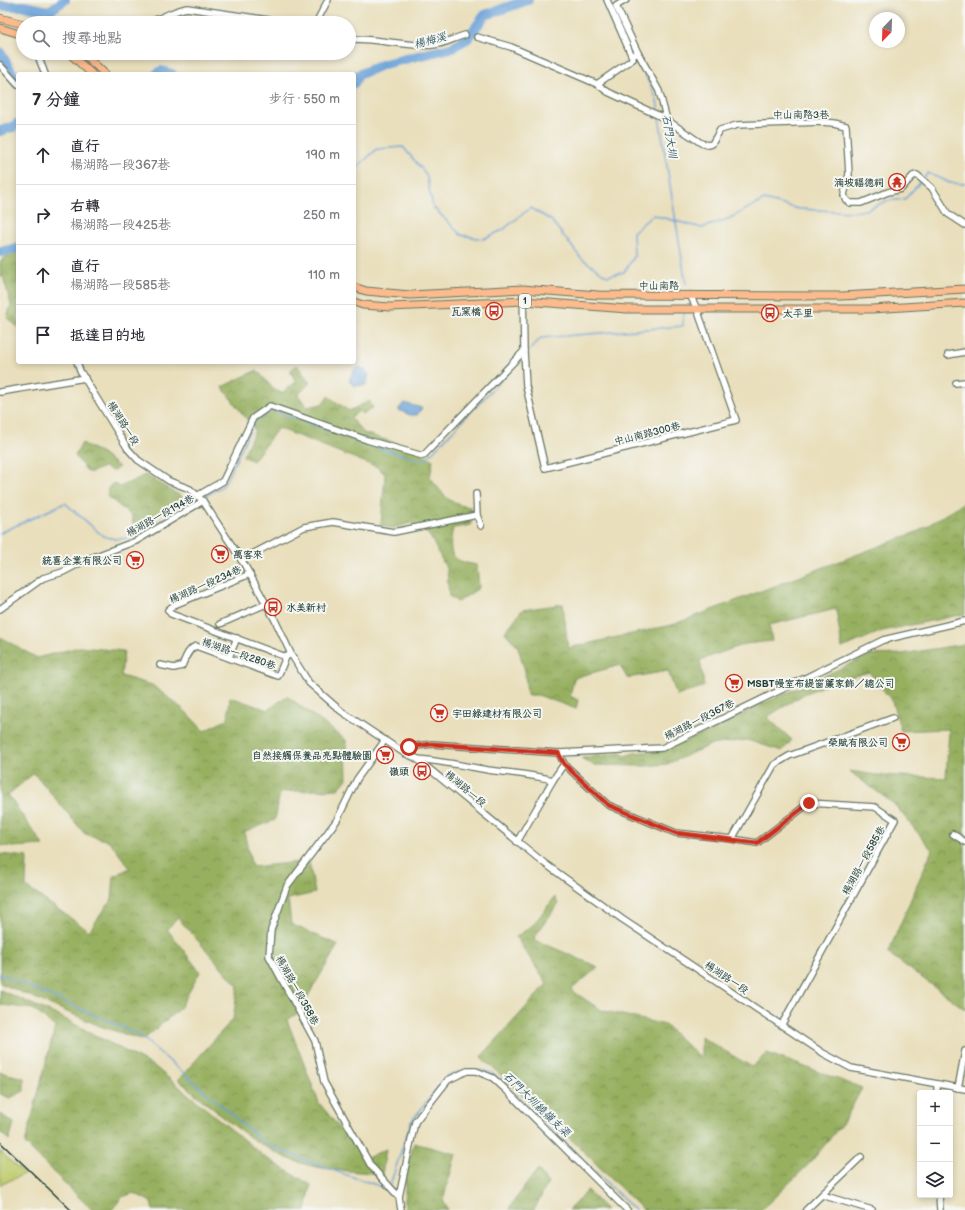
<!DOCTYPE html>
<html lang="zh-TW">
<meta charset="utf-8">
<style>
:root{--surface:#fff;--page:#f2f2f3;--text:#2b2b33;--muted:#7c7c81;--line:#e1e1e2}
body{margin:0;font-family:"Balsamiq Sans","LXGW WenKai TC",sans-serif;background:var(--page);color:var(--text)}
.controls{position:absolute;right:12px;bottom:12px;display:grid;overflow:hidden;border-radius:4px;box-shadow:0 2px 6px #0003}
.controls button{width:36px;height:36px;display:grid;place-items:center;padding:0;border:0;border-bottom:1px solid var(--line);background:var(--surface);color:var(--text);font:20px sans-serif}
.compass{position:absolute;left:869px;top:12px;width:36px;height:36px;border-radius:50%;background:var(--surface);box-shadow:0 2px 6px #0003;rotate:203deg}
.stop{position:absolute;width:12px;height:12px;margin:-9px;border:3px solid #c8321e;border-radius:50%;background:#fff}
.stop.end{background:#c8321e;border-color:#fff;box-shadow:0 1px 4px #0008}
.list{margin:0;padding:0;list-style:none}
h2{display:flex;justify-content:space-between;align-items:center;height:52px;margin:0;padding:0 16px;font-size:17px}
h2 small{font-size:13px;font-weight:400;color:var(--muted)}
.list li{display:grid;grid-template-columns:26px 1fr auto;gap:12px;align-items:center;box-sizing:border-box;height:60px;padding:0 16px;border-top:1px solid var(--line)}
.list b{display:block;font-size:15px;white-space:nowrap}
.list p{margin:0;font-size:13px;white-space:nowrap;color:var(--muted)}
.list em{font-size:13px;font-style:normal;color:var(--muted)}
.icon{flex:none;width:22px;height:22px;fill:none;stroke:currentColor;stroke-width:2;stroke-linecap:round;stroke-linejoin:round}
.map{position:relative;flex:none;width:965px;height:1210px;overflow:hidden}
.search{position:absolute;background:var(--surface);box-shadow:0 2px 6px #0003;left:16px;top:16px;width:340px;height:44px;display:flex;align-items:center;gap:10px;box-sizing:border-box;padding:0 14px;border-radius:22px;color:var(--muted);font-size:15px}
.panel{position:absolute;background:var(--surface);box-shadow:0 2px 6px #0003;left:16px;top:72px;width:340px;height:292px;border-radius:4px}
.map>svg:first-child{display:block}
</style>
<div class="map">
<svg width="965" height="1210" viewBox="0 0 965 1210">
<defs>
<pattern id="forest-crowns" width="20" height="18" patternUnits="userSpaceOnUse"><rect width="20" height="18" fill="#97b061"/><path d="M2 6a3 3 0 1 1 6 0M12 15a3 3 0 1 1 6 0" fill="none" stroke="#7b9051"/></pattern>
</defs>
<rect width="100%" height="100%" fill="#f6f6f2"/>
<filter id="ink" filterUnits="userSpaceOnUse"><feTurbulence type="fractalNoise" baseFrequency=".025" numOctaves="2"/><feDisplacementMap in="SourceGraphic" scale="8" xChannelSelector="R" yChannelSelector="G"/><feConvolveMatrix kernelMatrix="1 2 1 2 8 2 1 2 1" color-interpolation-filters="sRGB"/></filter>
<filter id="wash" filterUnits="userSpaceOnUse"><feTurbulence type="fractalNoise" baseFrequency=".012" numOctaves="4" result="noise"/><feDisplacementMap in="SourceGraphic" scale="16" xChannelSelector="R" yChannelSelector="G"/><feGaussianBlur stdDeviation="0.9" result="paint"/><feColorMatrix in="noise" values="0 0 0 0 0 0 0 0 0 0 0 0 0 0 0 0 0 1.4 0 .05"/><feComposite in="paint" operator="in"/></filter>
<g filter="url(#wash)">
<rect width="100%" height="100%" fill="#e9dfbc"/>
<!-- forest -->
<g fill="url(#forest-crowns)" stroke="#5b764a">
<polygon points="18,243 18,327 7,318 11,305 3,276 0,276 0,263 13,245"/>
<path d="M297,365L310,383L298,395L307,407L322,404L328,396L349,411L369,401L373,408L362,414L359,411L350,418L364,433L419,451L433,460L430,477C443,494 448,505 471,507V525L453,528C447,555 451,561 477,565L479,588L458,602L449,596L447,570L431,538L427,533L411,523L393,528L381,526L385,474L377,467L278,428L253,461L243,456L255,430L222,387L257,370L274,390L282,393L296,382L290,371Z"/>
<polygon points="82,443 102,454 119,467 113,471 104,467 92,472 88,472 75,456"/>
<polygon points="145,475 186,499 134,530 132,516 107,496 109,487 113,483 120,487"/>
<polygon points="965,502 965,614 882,631 842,648 836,609 769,625 772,641 745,644 700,660 704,686 677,696 668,671 627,678 620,665 574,678 570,696 578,700 576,709 538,695 527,695 525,671 518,647 505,632 522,610 563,604 568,648 672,625 919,531"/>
<path d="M0,637L37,658L79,647L124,651L121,676L152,685L184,710L204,731L228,719L230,697L268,710L287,696L346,740L347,779L338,789L280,792L275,820L244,832L252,867L309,861L315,893L288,899L291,924L338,945L298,1013L287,1020L319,1103L365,1159L386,1149L382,1174C355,1171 321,1171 295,1161C251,1145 215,1109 178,1080L233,1019L238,986L178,918L167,929L200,972L180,1008L143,1040L100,1026L0,983V854L27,857L26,887L89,931L112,899L114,876L130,868L109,841L85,834L34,773L8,795L43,845L12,847L0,845Z"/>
<polygon points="965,644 965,1009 888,953 932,850 894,804 849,771 876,775 946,778 949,729 901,731 892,701 869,672 832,682 804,694 767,717 792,740 782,751 747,740 710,745 667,764 645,766 593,765 581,758 621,753 625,756 634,753 665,750 710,731 762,704 870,655 902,654"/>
<polygon points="555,897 558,904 533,939 598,967 571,990 601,1010 665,1025 701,1058 701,1037 752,1067 767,1053 862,1088 845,1120 810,1163 761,1210 643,1210 576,1144 481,1057 547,984 516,937 532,926"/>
<polygon points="0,990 61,1017 155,1067 266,1158 311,1185 306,1210 153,1210 151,1202 134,1193 122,1197 112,1210 92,1210 25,1144 55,1027 33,1009 2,1005 0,1007"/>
<polygon points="0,1072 24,1078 24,1091 10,1098 0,1094"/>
<polygon points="0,1114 14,1123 9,1140 0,1132"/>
<polygon points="414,1143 456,1154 443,1200 448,1210 405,1210 405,1176"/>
<polygon points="538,1169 548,1183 534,1210 509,1210 511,1205"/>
<polygon points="587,1190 606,1210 569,1210"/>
</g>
<!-- green -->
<polygon fill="#bfcc6e" stroke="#6f8451" points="0,1151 24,1174 0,1185"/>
<!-- water -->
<g fill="#69a0d7" stroke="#446e86">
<polygon points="359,367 365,369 369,375 366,385 355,386 349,381 353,371"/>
<polygon points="404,403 422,408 417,415 410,415 398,410"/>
</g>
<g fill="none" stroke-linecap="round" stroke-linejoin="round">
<!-- stream -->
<g stroke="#69a0d7" stroke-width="1.5">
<polyline points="622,27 634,53"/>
<polyline points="636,56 657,100 659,113"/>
<polyline points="659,117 686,284"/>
<polyline points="354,170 377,149 403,147 426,174 433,207 461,235 483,239 503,230 530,208 551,220 581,258 607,276 624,272 634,257 633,232 653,215 702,228 728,219 764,200 799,209 852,212 866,210 886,201 905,199 921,181"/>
<polyline points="924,178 928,173 950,183 965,184"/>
<polyline points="527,353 541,338 683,326 684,311"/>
<polyline points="202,498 224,485 254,422 272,410 366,444 424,461 523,357"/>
<polyline points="0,533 65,503 103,536 115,539 129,538 198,500"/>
<polyline points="0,974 138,1034 266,1144 315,1164 388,1189"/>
<polyline points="480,1070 492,1073 635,1210"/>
<polyline points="390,1185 411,1122 447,1076 459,1072"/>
</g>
<!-- river -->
<g stroke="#69a0d7" stroke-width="10">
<polyline points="2,6 24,6 49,11 65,0"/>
<polyline points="0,52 18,83"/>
<polyline points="157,74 161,71 172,74"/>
<polyline points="354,83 358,75 384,64 451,48 467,39 485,15 528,0"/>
<polyline points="0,131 13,127 18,123"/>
<polyline points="0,252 18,248"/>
</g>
</g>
</g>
<g filter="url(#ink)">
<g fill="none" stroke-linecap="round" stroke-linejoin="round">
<!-- minor casing -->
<g stroke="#667664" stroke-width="8">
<g id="minor">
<polyline points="626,0 616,6 638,53"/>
<path d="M146,23C161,19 171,11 187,8L289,23"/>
<polyline points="316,23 328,0"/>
<polyline points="477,37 511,47 597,84 608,92 664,118 701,143 708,145 712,144 720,130 737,125 821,122 834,123 846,126 849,174 844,195 846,200 850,203 861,203 888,192 901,189 913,176 917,175 932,188 948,214 965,225"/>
<path d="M349,39C377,38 407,47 433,45C445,44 454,38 465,35"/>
<polyline points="37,53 45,74"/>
<polyline points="632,56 638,53 659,91 667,120"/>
<polyline points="0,65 18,85"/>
<polyline points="597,84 633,59 607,0"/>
<polyline points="524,351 526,386 545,468 736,420 697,309 690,295"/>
<polyline points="948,355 965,352"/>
<polyline points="77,362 80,371 128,449 138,460 169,481 190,489 203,501 244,564 275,620 291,654 309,683 341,711 404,753 416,758 544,863 622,919 823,1053 851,1068 965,1089"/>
<polyline points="956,383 965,382"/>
<polyline points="0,392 85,378"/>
<polyline points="476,494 477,515 481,526"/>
<polyline points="197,496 223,481 253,418 270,406 367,440 423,456 524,351 523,289"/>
<polyline points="241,560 304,527 333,522 394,532 477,515"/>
<polyline points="250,574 174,605 168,610 171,614 286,657"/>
<polyline points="0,609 43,578 63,572 88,559 136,541 203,501"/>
<polyline points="220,624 266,604"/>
<polyline points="229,657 237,638"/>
<path d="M160,665L174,668L182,666C185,659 188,649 196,646L278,676L286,657L289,655"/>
<polyline points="385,740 357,779 337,820 287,886 271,930 269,956 315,1041 324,1082 371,1166 399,1197 401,1210"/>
<polyline points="404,753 409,747 432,744 559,753 662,748 883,640 965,621"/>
<polyline points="559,753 564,764 608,805 676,833 732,839 774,765 789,756 893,718"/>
<path d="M417,759C441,761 464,766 488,770C510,773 531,774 553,780"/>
<polyline points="953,834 965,842"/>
<polyline points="732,839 757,843 809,803 875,807 895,820 782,1024"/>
<polyline points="517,842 553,780 564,764"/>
<polyline points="958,1088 965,1051"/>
<polyline points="937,1093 937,1085"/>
<polyline points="822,1195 872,1210"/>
<polyline points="939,1195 940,1210"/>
<polyline points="399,1197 415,1122 448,1080 467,1071 476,1071 493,1078 505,1089 627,1210"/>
<polyline points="806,1210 861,1157"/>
</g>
</g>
<!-- major casing -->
<g stroke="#667664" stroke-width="9">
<g id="major">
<polyline points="0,18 23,24"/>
<polyline points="0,28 23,35"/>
<polyline points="69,53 92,74"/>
<polyline points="83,53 105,74"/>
<polyline points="354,287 366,291 410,295 523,289 598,295 842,296 965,289"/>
<polyline points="354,302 363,305 390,307 524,301 627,309 872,309 965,303"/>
</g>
</g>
<!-- minor -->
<use href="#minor" stroke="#fff" stroke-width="5.5"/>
<!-- major -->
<use href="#major" stroke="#fbbb8d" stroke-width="7"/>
<!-- rail -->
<polyline stroke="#1f3d34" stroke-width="1.5" points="0,1142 71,1210"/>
</g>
</g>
<g fill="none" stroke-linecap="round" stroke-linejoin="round" filter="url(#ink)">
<!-- route -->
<polyline stroke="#c8321e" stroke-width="5" points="409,747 432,744 558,753 564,764 608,805 676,833 757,843 809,803"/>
</g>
<!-- icons -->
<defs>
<g id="temple-ring" transform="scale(0.9)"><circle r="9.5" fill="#f6f6f2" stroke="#c8321e" stroke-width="1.5"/><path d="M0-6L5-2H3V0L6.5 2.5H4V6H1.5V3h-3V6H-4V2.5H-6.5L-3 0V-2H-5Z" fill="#c8321e"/></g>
<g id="bus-ring" transform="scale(0.9)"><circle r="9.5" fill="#f6f6f2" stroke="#c8321e" stroke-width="1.5"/><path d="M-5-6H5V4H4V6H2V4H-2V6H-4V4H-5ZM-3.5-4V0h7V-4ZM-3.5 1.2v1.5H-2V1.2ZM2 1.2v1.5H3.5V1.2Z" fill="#c8321e"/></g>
<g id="supermarket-ring" transform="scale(0.9)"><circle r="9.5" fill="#f6f6f2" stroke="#c8321e" stroke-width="1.5"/><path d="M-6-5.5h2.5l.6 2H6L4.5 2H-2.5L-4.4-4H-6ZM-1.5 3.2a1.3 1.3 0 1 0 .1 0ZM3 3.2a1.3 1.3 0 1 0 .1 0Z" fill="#c8321e"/></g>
</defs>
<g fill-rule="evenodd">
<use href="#temple-ring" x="897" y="182"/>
<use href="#bus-ring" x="494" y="311"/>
<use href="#bus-ring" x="770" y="313"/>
<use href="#supermarket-ring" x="220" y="554"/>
<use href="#supermarket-ring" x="135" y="560"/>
<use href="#bus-ring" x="273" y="607"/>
<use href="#supermarket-ring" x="734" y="683"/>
<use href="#supermarket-ring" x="439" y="713"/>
<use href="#supermarket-ring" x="901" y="742"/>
<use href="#supermarket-ring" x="385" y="755"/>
<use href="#bus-ring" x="422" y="771"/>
</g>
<g text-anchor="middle" stroke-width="4" stroke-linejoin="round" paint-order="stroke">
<!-- shield labels -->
<rect fill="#f6f6f2" stroke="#60746d" stroke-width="1" x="519" y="294" width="12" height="14" rx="3"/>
<g font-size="9" font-weight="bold" fill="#1f3d34">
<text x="525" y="304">1</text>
</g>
<!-- street labels -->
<g font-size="10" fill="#1f3d34" stroke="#f6f6f2">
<text x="801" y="118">中山南路3巷</text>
<text x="659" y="289">中山南路</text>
<text transform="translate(124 423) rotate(58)" y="4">楊湖路一段</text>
<text transform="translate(647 433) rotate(-14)" y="4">中山南路300巷</text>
<text transform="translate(160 515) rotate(-29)" y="4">楊湖路一段194巷</text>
<text transform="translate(205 584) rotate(-24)" y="4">楊湖路一段234巷</text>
<text transform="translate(239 653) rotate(19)" y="4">楊湖路一段280巷</text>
<text transform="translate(699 719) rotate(-27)" y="4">楊湖路一段367巷</text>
<text transform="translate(466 788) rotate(40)" y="4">楊湖路一段</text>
<text transform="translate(863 860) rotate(-61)" y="4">楊湖路一段585巷</text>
<text transform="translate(727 977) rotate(34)" y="4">楊湖路一段</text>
<text transform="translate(298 990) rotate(61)" y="4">楊湖路一段358巷</text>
</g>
<!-- poi labels -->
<g font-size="10" font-weight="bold" fill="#1f3d34" stroke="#f6f6f2" text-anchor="end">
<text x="884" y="186">湳坡福德祠</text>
<text x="481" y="315">瓦窯橋</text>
<text x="783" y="317" text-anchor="start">太平里</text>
<text x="233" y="558" text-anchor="start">萬客來</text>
<text x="122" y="564">統喜企業有限公司</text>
<text x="286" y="611" text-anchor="start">水美新村</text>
<text x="747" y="687" text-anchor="start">MSBT幔室布緹窗簾家飾／總公司</text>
<text x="452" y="717" text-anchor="start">宇田綠建材有限公司</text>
<text x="888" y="746">榮賦有限公司</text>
<text x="372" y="759">自然接觸保養品亮點體驗園</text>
<text x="409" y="775">嶺頭</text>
</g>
<!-- water labels -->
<g font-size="11" font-style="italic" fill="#355b65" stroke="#f6f6f2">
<text transform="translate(430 40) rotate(-15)" y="4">楊梅溪</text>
<text transform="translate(670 136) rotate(81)" y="4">石門大圳</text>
<text transform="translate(537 1104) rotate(44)" y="4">石門大圳繞嶺支渠</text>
</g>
</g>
</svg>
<div class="controls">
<button>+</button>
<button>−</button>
<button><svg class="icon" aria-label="layers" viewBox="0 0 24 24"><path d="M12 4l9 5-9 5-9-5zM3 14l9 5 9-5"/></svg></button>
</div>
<svg class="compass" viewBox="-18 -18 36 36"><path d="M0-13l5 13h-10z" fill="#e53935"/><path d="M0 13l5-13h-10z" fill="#7c7c81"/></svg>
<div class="stop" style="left:409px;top:747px"></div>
<div class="stop end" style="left:809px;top:803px"></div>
<div class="search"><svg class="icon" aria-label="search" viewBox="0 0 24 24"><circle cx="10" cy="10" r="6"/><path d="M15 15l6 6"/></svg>搜尋地點</div>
<section class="panel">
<h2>7 分鐘<small>步行 · 550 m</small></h2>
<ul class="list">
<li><svg class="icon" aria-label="ahead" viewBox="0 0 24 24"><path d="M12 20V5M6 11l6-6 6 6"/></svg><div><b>直行</b><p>楊湖路一段367巷</p></div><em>190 m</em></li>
<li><svg class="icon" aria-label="right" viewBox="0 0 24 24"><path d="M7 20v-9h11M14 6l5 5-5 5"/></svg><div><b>右轉</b><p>楊湖路一段425巷</p></div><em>250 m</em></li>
<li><svg class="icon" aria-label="ahead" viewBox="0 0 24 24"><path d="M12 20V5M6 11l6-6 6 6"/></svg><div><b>直行</b><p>楊湖路一段585巷</p></div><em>110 m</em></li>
<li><svg class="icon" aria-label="arrive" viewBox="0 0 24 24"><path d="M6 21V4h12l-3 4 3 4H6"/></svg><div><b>抵達目的地</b></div></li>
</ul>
</section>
</div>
